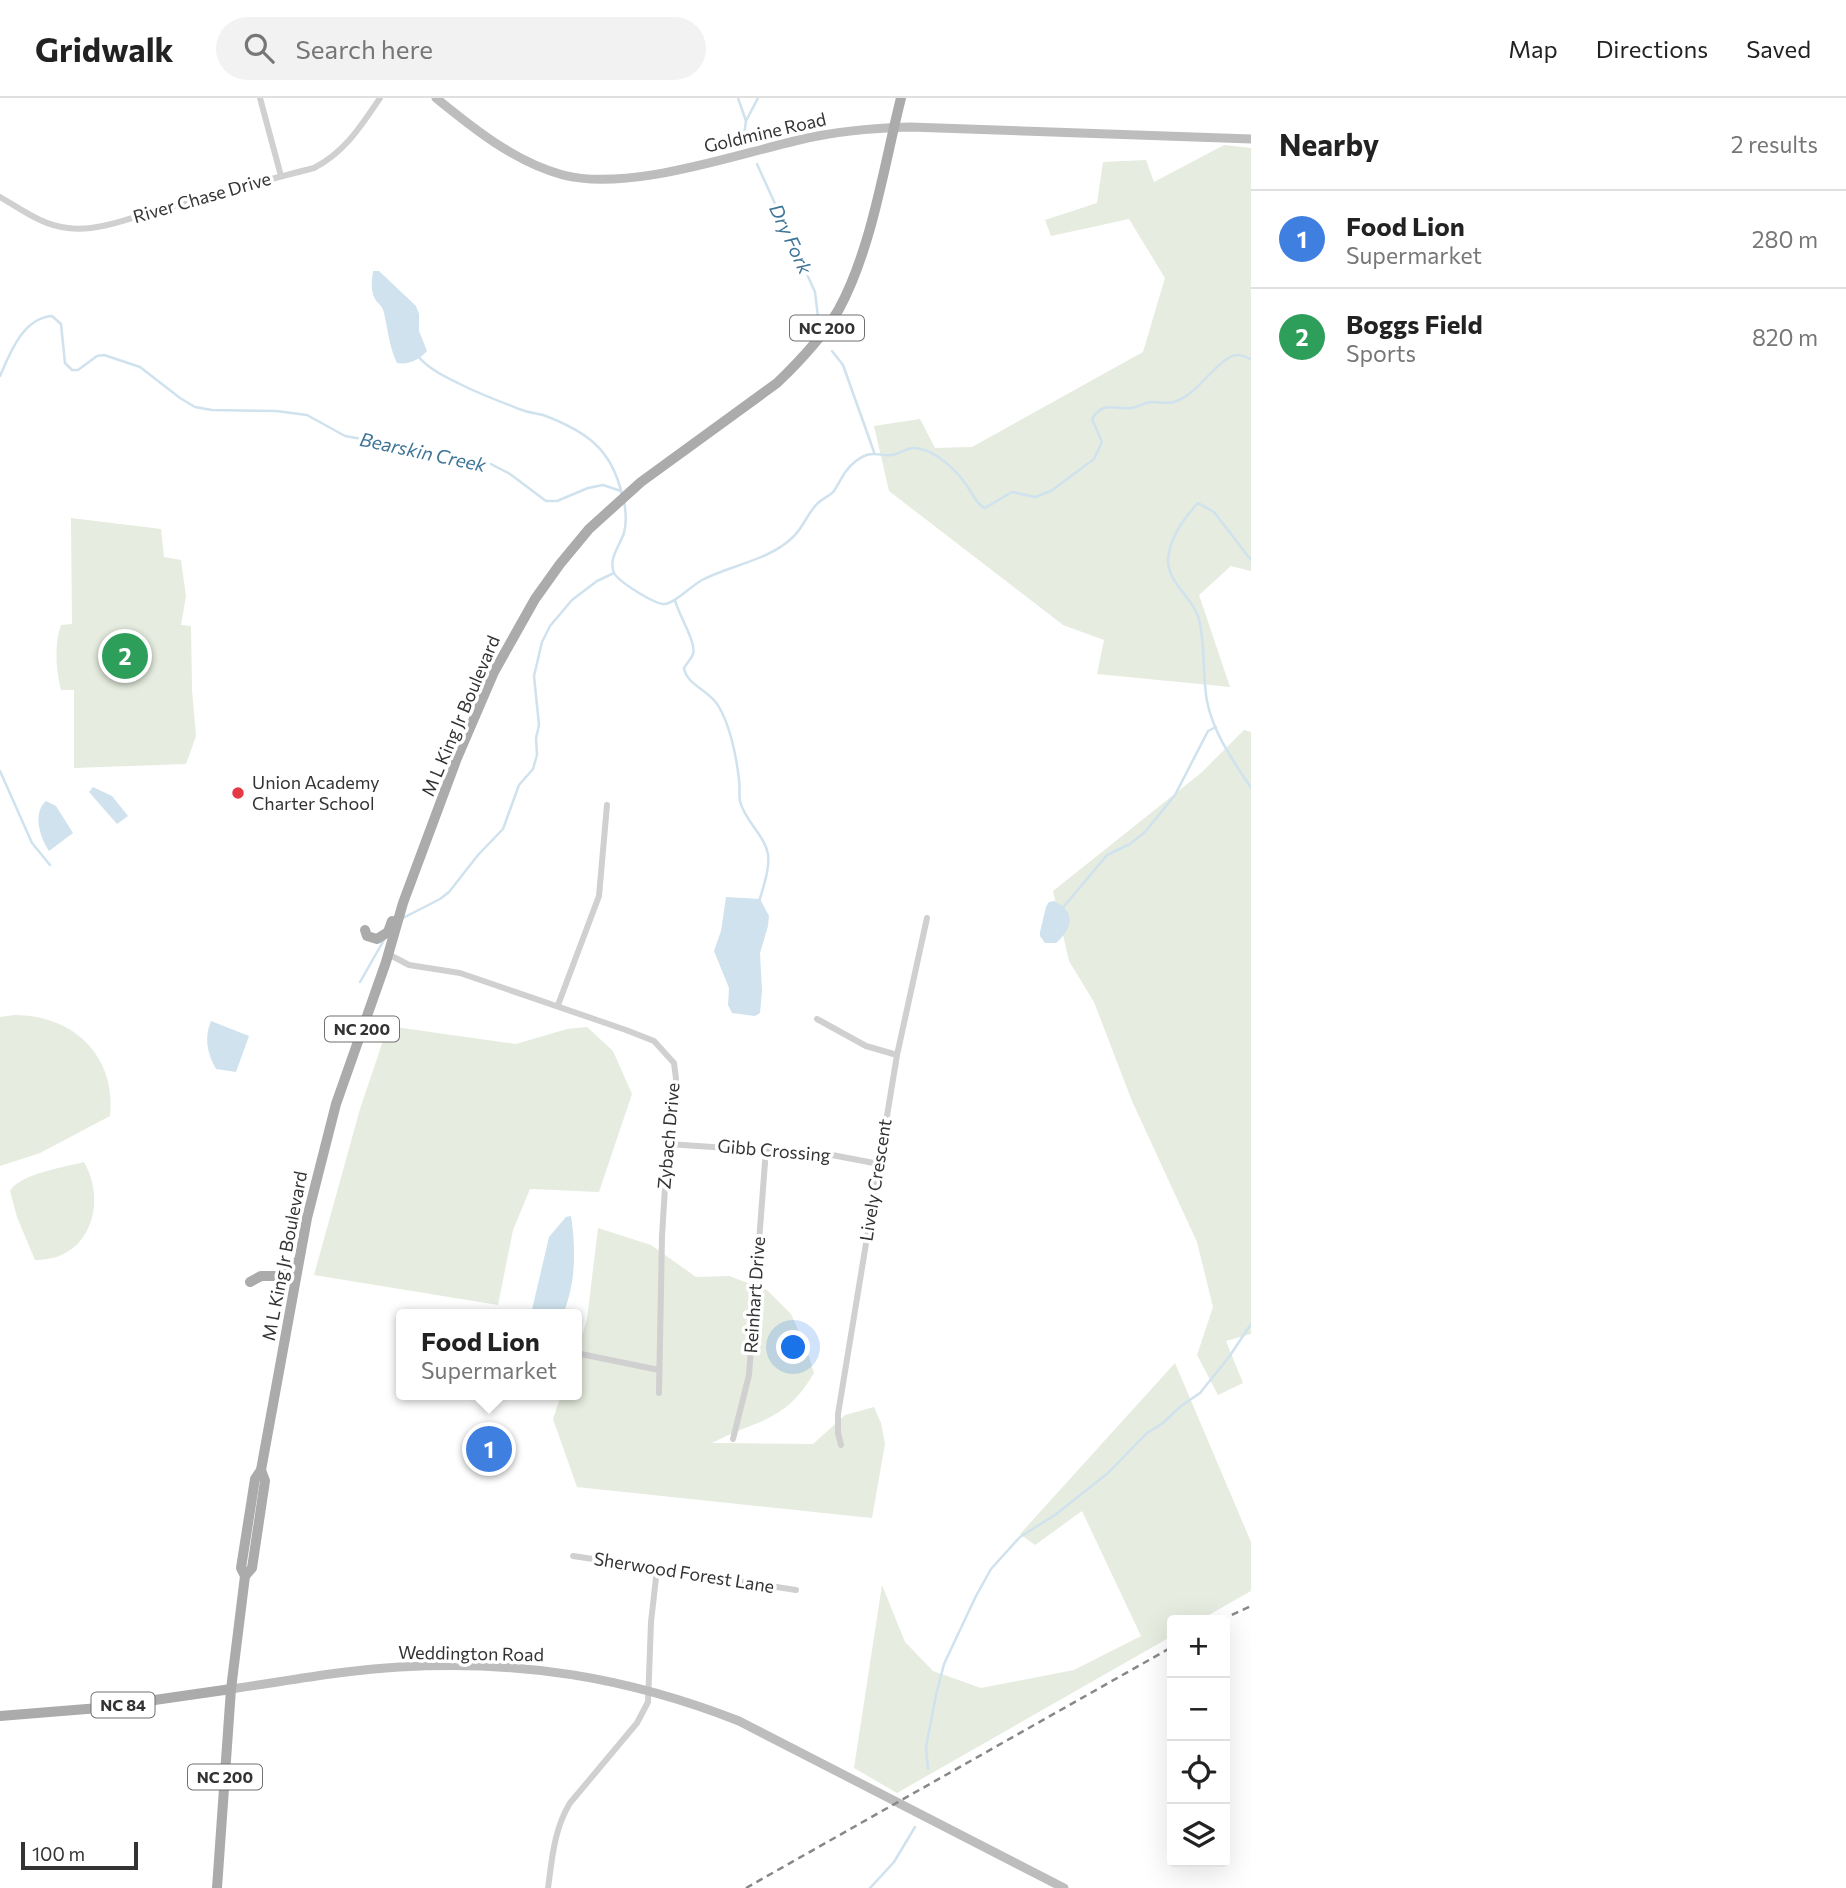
<!DOCTYPE html>
<meta charset="utf-8">
<style>
:root{--surface:#fff;--page:#f2f2f2;--text:#222;--muted:#767676;--line:#e0e0e0;--accent:#e63946}
body{margin:0;font-family:Commissioner,sans-serif;background:var(--page);color:var(--text)}
.controls{position:absolute;right:21px;bottom:21px;display:grid;overflow:hidden;border-radius:7px;box-shadow:0 7px 28px #0002}
.controls button{width:63px;height:63px;display:grid;place-items:center;padding:0;border:0;border-bottom:2px solid var(--line);background:var(--surface);color:var(--text);font:35px sans-serif}
.scale{position:absolute;left:21px;bottom:18px;width:117px;box-sizing:border-box;padding-left:7px;border:4px solid #333;border-top:0;font-size:19px;line-height:24px;white-space:nowrap;color:#333;-webkit-text-stroke:5px #fff;paint-order:stroke}
.you{position:absolute;left:794px;top:1250px;width:24px;height:24px;margin:-18px;border:5px solid #fff;border-radius:50%;background:#1a73e8;box-shadow:0 0 0 10px #1a73e833}
.badge{display:grid;place-items:center;width:46px;height:46px;border-radius:50%;background:var(--accent);color:#fff;font-size:23px;font-weight:700}
.pin{position:absolute;translate:-50% -50%;border:4px solid #fff;box-shadow:0 2px 7px #0006}
.popup{position:absolute;left:396px;top:1211px;width:186px;height:91px;box-sizing:border-box;display:grid;place-content:center;border-radius:7px;background:var(--surface);filter:drop-shadow(0 2px 5px #0005);font-size:23px;white-space:nowrap;color:var(--muted)}
.popup b{font-size:26px;color:var(--text)}
.popup::after{content:'';position:absolute;left:50%;top:100%;margin-left:-14px;border:14px solid transparent;border-top-color:var(--surface)}
.list{margin:0;padding:0;list-style:none}
h2{display:flex;justify-content:space-between;align-items:center;height:91px;margin:0;padding:0 28px;font-size:30px}
h2 small{font-size:23px;font-weight:400;color:var(--muted)}
.list li{display:grid;grid-template-columns:46px 1fr auto;gap:21px;align-items:center;box-sizing:border-box;height:98px;padding:0 28px;border-top:2px solid var(--line)}
.list b{display:block;font-size:26px;white-space:nowrap}
.list p{margin:0;font-size:23px;white-space:nowrap;color:var(--muted)}
.list em{font-size:23px;font-style:normal;color:var(--muted)}
.icon{flex:none;width:38px;height:38px;fill:none;stroke:currentColor;stroke-width:2;stroke-linecap:round;stroke-linejoin:round}
.map{position:relative;flex:none;width:1251px;height:1790px;overflow:hidden}
header{display:flex;align-items:center;gap:42px;box-sizing:border-box;height:98px;padding:0 35px;background:var(--surface);border-bottom:2px solid var(--line)}
header strong{font-size:33px}
nav{display:flex;gap:38px;margin-inline-start:auto;font-size:24px}
.search{width:490px;height:63px;background:var(--page);display:flex;align-items:center;gap:18px;box-sizing:border-box;padding:0 24px;border-radius:38px;color:var(--muted);font-size:26px}
main{display:flex}
aside{flex:1;background:var(--surface)}
.map>svg:first-child{display:block}
</style>
<header>
<strong>Gridwalk</strong>
<div class="search"><svg class="icon" aria-label="search" viewBox="0 0 24 24"><circle cx="10" cy="10" r="6"/><path d="M15 15l6 6"/></svg>Search here</div>
<nav><a>Map</a><a>Directions</a><a>Saved</a></nav>
</header>
<main>
<div class="map">
<svg width="1251" height="1790" viewBox="0 0 1251 1790">
<rect width="100%" height="100%" fill="#fff"/>
<!-- green -->
<g fill="#e6ecdf">
<polygon points="1224,47 1251,50 1251,473 1231,468 1199,497 1230,589 1097,576 1104,542 1063,527 889,393 874,328 920,321 935,350 972,349 1143,254 1165,180 1129,121 1051,138 1045,122 1097,105 1103,64 1146,62 1154,84"/>
<path d="M71,420L161,431L164,459L181,462L186,498L181,527L191,528L192,592L196,638L186,666L74,670V592H61C56,572 54,546 61,527L72,526Z"/>
<polygon points="1244,632 1251,634 1251,1236 1226,1243 1243,1285 1218,1297 1197,1257 1213,1209 1197,1144 1132,1003 1094,904 1069,863 1053,793 1201,675"/>
<path d="M14,917C73,917 116,957 110,1018L40,1055L0,1068V919Z"/>
<polygon points="388,928 516,946 567,931 587,929 613,953 632,996 599,1094 530,1091 513,1132 498,1207 314,1177 360,1011"/>
<path d="M84,1064C108,1106 89,1163 35,1162L17,1119L10,1093C19,1076 65,1069 84,1064Z"/>
<path d="M598,1130L651,1147L696,1179L729,1178L767,1192L791,1216L806,1250L814,1275C784,1326 758,1320 712,1345L813,1346L845,1317L874,1309L881,1325L885,1346L872,1420L577,1389L553,1321L561,1297H576L577,1253L587,1221Z"/>
<polygon points="1175,1265 1251,1444 1251,1493 1200,1522 1172,1522 1172,1538 897,1695 854,1670 882,1487 905,1544 933,1573 981,1590 1074,1572 1141,1538 1082,1413 1035,1447 1020,1436"/>
</g>
<!-- water -->
<g fill="#cfe2ee">
<path d="M373,173H379L416,208L419,216V233L427,253C419,262 409,267 397,265C389,248 388,232 384,215C383,208 378,206 375,201C370,192 372,182 373,173Z"/>
<polygon points="93,689 112,698 128,718 117,726 89,694"/>
<path d="M46,703L56,708L73,735L49,753C40,740 32,715 46,703Z"/>
<polygon points="726,799 760,801 769,818 768,828 760,855 762,893 760,915 755,918 732,915 728,907 729,890 714,853 721,833"/>
<path d="M1054,803C1077,814 1072,831 1056,845H1045L1040,838V834L1046,809L1049,804Z"/>
<path d="M211,923L249,938L236,974L216,971C207,955 204,940 211,923Z"/>
<path d="M571,1118C576,1151 576,1185 563,1216H531L549,1139L566,1119Z"/>
</g>
<g fill="none" stroke-linecap="round" stroke-linejoin="round">
<!-- stream -->
<g stroke="#cfe2ee" stroke-width="2.5">
<polyline points="738,0 746,23 744,37"/>
<polyline points="746,23 758,0"/>
<polyline points="757,66 815,194 818,219"/>
<polyline points="832,253 843,267 874,354"/>
<path d="M418,258C427,270 445,279 458,285C479,296 501,304 522,312C529,315 537,315 543,317C586,333 612,351 622,397"/>
<path d="M0,278C10,255 23,220 52,218L61,226L65,265L72,272H78L97,258L104,257L140,269L180,300L195,309L212,312L276,313L307,317L345,338L485,363L510,376L546,403H557L588,390L603,387L621,393"/>
<path d="M624,403C626,414 627,424 624,435C620,447 608,461 614,475C619,484 653,505 663,506C673,507 691,488 702,482C731,467 770,462 793,439C804,429 807,415 818,405C823,400 830,398 834,393C841,382 845,371 856,363C874,349 882,361 896,356C903,354 908,349 916,350C937,353 958,373 969,391C974,398 977,407 985,410L1012,394L1035,399L1051,393L1094,361L1102,344L1092,321C1103,302 1115,312 1131,310C1138,309 1145,304 1152,304C1160,304 1166,306 1174,304C1198,296 1209,271 1230,259C1237,255 1244,258 1251,261"/>
<path d="M1251,462L1214,414L1198,405C1184,420 1170,440 1168,461C1167,484 1191,498 1198,518C1206,545 1202,576 1207,603C1213,635 1234,664 1251,690"/>
<path d="M675,502C678,516 697,545 693,556C692,560 686,566 684,570C687,588 710,592 719,609C731,630 736,657 739,681C740,689 739,696 740,703C744,722 764,736 768,756C770,772 763,789 759,804"/>
<polyline points="0,673 32,745 50,767"/>
<polyline points="1061,812 1107,757 1130,746 1145,734 1175,697 1208,633 1216,629"/>
<polyline points="401,821 440,801 449,794 478,757 503,731 519,687 533,671 537,657 536,640 539,627 534,578 542,544 550,528 572,502 597,483 614,475"/>
<polyline points="360,884 384,842"/>
<polyline points="928,1671 926,1649 936,1597 944,1566 976,1498 991,1471 1020,1439 1055,1417 1108,1375 1147,1335 1163,1325 1181,1308 1200,1295 1229,1259 1251,1226"/>
<polyline points="870,1790 894,1764 915,1729"/>
</g>
<!-- street -->
<g stroke="#d0d0d0" stroke-width="6">
<polyline points="260,0 281,78"/>
<path d="M0,99C21,111 43,128 68,130C97,134 130,120 158,112C210,98 262,83 314,70C345,54 361,28 380,0"/>
<polyline points="388,856 409,867 460,875 626,932 654,943 674,965 676,981 668,1040 662,1138 659,1295"/>
<polyline points="558,907 599,798 607,707"/>
<polyline points="817,921 866,948 897,957"/>
<polyline points="668,1046 832,1057 879,1066"/>
<polyline points="576,1255 659,1272"/>
<polyline points="733,1341 749,1277 766,1051"/>
<polyline points="841,1347 838,1335 838,1316 897,957 927,820"/>
<polyline points="573,1458 796,1492"/>
<path d="M548,1790C552,1761 554,1731 570,1705L637,1625L648,1604L651,1524L657,1471"/>
</g>
<!-- secondary -->
<g stroke="#bdbdbd" stroke-width="9">
<path d="M436,0C474,31 515,64 563,77C629,94 733,57 799,42C836,33 872,30 910,29L1251,41"/>
<path d="M231,1591C287,1583 344,1572 400,1569C521,1562 627,1579 739,1623L1064,1790"/>
</g>
<!-- primary -->
<g stroke="#ababab" stroke-width="10">
<polyline points="365,832 367,838 377,841 388,834 392,823"/>
<polyline points="250,1184 261,1178 280,1178 298,1163"/>
<polyline points="245,1478 252,1470 265,1383 261,1372"/>
<polyline points="0,1618 99,1610 231,1591"/>
<path d="M217,1790L231,1591L245,1478L241,1470L255,1381L261,1372L307,1120L336,1006L386,864L403,805L457,660L494,574L535,501L560,466L589,431L641,384L777,285C800,263 823,239 839,211C872,150 884,67 901,0"/>
</g>
<!-- rail -->
<g stroke="#888" stroke-width="2.5" stroke-dasharray="7 5" stroke-linecap="butt">
<polyline points="1221,1522 1251,1508"/>
<polyline points="746,1790 1172,1549"/>
</g>
</g>
<!-- markers -->
<circle fill="#e63946" stroke="#fff" stroke-width="2.5" cx="238" cy="695" r="7"/>
<g text-anchor="middle" stroke-width="7" stroke-linejoin="round" paint-order="stroke">
<!-- shield labels -->
<g fill="#fff" stroke="#707070" stroke-width="2">
<rect x="790" y="217.5" width="74" height="25" rx="5"/>
<rect x="325" y="918.5" width="74" height="25" rx="5"/>
<rect x="91.5" y="1594.5" width="63" height="25" rx="5"/>
<rect x="188" y="1666.5" width="74" height="25" rx="5"/>
</g>
<g font-size="16" font-weight="bold" fill="#333">
<text x="827" y="236">NC 200</text>
<text x="362" y="937">NC 200</text>
<text x="123" y="1613">NC 84</text>
<text x="225" y="1685">NC 200</text>
</g>
<!-- street labels -->
<g font-size="18" fill="#333" stroke="#fff">
<text transform="translate(765 35) rotate(-13)" y="6">Goldmine Road</text>
<text transform="translate(202 100) rotate(-16)" y="6">River Chase Drive</text>
<text transform="translate(461 618) rotate(-67)" y="6">M L King Jr Boulevard</text>
<text transform="translate(669 1038) rotate(-85)" y="6">Zybach Drive</text>
<text transform="translate(774 1053) rotate(5)" y="6">Gibb Crossing</text>
<text transform="translate(876 1082) rotate(-81)" y="6">Lively Crescent</text>
<text transform="translate(285 1158) rotate(-79)" y="6">M L King Jr Boulevard</text>
<text transform="translate(755 1197) rotate(-86)" y="6">Reinhart Drive</text>
<text transform="translate(684 1475) rotate(9)" y="6">Sherwood Forest Lane</text>
<text transform="translate(471 1556) rotate(1)" y="6">Weddington Road</text>
</g>
<!-- poi labels -->
<g font-size="18" fill="#333" stroke="#fff" text-anchor="start">
<text x="252" y="691">Union Academy<tspan x="252" dy="21">Charter School</tspan></text>
</g>
<!-- water labels -->
<g font-size="19" font-style="italic" fill="#3f7597" stroke="#fff">
<text transform="translate(791 141) rotate(65)" y="7">Dry Fork</text>
<text transform="translate(423 354) rotate(12)" y="7">Bearskin Creek</text>
</g>
</g>
</svg>
<div class="controls">
<button>+</button>
<button>−</button>
<button><svg class="icon" aria-label="locate" viewBox="0 0 24 24"><circle cx="12" cy="12" r="6"/><path d="M12 2v4M12 18v4M2 12h4M18 12h4"/></svg></button>
<button><svg class="icon" aria-label="layers" viewBox="0 0 24 24"><path d="M12 4l9 5-9 5-9-5zM3 14l9 5 9-5"/></svg></button>
</div>
<div class="scale">100 m</div>
<div class="you"></div>
<div class="pin badge" style="left:489px;top:1351px;background:#3f7fe0">1</div>
<div class="popup"><b>Food Lion</b>Supermarket</div>
<div class="pin badge" style="left:125px;top:558px;background:#2e9e5b">2</div>
</div>
<aside>
<h2>Nearby<small>2 results</small></h2>
<ul class="list">
<li><span class="badge" style="background:#3f7fe0">1</span><div><b>Food Lion</b><p>Supermarket</p></div><em>280 m</em></li>
<li><span class="badge" style="background:#2e9e5b">2</span><div><b>Boggs Field</b><p>Sports</p></div><em>820 m</em></li>
</ul>
</aside>
</main>
